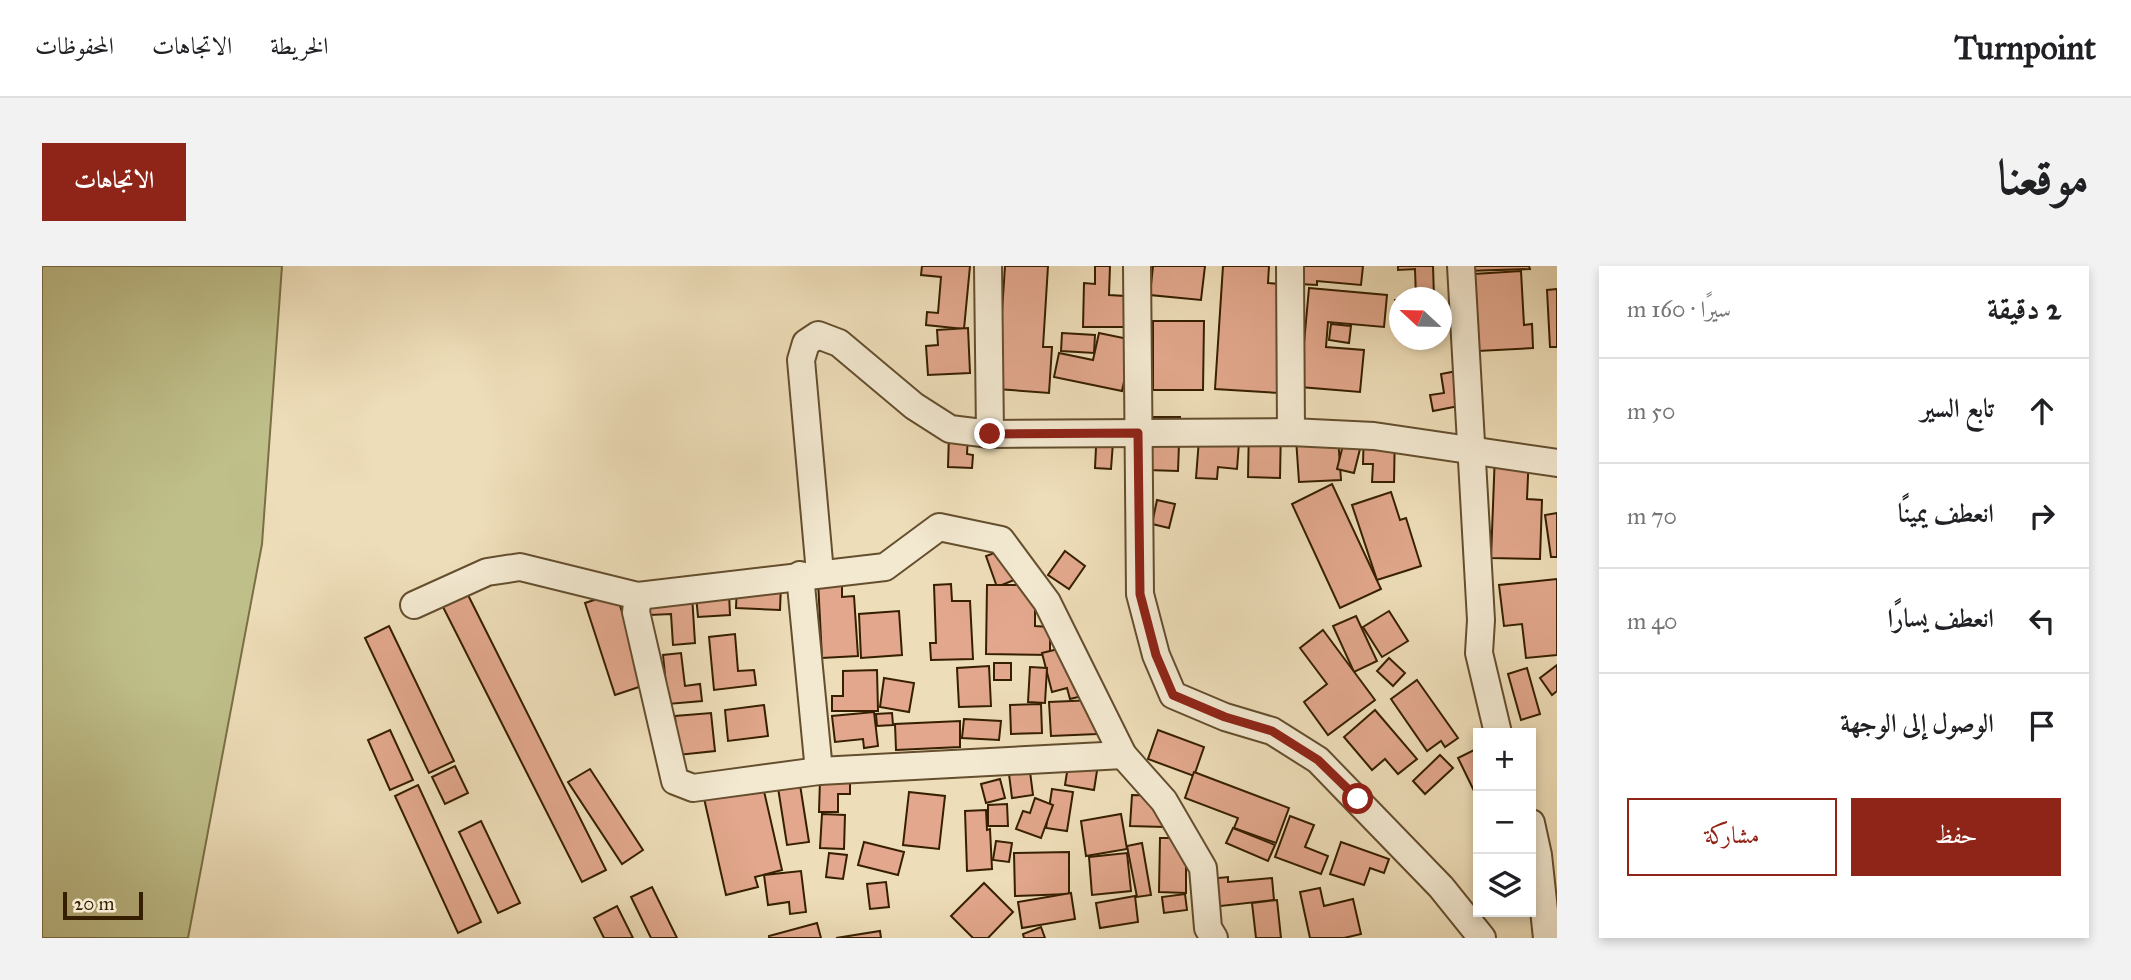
<!DOCTYPE html>
<html lang="ar">
<meta charset="utf-8">
<style>
:root{--surface:#fff;--page:#f2f2f2;--text:#202124;--muted:#757577;--line:#e0e0e0;--accent:#8f2418}
body{margin:0;font-family:"IM FELL Great Primer",Amiri,serif;background:var(--page);color:var(--text);direction:rtl}
.controls{position:absolute;right:21px;bottom:21px;display:grid;overflow:hidden;border-radius:0px;box-shadow:0 4px 10px #0003}
.controls button{width:63px;height:63px;display:grid;place-items:center;padding:0;border:0;border-bottom:2px solid var(--line);background:var(--surface);color:var(--text);font:35px sans-serif}
.compass{position:absolute;left:1347px;top:21px;width:63px;height:63px;border-radius:50%;background:var(--surface);box-shadow:0 4px 10px #0003;rotate:292deg}
.scale{position:absolute;left:21px;bottom:18px;width:80px;box-sizing:border-box;padding-left:7px;border:4px solid #361f00;border-top:0;font-size:19px;line-height:24px;white-space:nowrap;color:#361f00;-webkit-text-stroke:5px #f3e9d1;paint-order:stroke}
.stop{position:absolute;width:21px;height:21px;margin:-16px;border:5px solid #8f2418;border-radius:50%;background:#fff}
.stop.end{background:#8f2418;border-color:#fff;box-shadow:0 2px 7px #0008}
.list{margin:0;padding:0;list-style:none}
h2{display:flex;justify-content:space-between;align-items:center;height:91px;margin:0;padding:0 28px;font-size:30px}
h2 small{font-size:23px;font-weight:400;color:var(--muted)}
.list li{display:grid;grid-template-columns:46px 1fr auto;gap:21px;align-items:center;box-sizing:border-box;height:105px;padding:0 28px;border-top:2px solid var(--line)}
.list b{display:block;font-size:26px;white-space:nowrap}
.list em{font-size:23px;font-style:normal;color:var(--muted)}
.actions{display:flex;gap:14px;padding:21px 28px}
.actions a{flex:1;padding:16px 0;border:2px solid var(--accent);border-radius:0px;text-align:center;font-size:24px;color:var(--accent)}
.actions .main{background:var(--accent);color:#fff}
.icon{flex:none;width:38px;height:38px;fill:none;stroke:currentColor;stroke-width:2;stroke-linecap:round;stroke-linejoin:round}
.map{position:relative;flex:none;width:1515px;height:672px;overflow:hidden;direction:ltr;border-radius:0px}
header{display:flex;align-items:center;gap:42px;box-sizing:border-box;height:98px;padding:0 35px;background:var(--surface);border-bottom:2px solid var(--line)}
header strong{font-size:33px}
nav{display:flex;gap:38px;margin-inline-start:auto;font-size:24px}
.intro{display:flex;align-items:center;justify-content:space-between;box-sizing:border-box;height:168px;padding:0 42px}
h1{margin:0;font-size:49px}
.button{padding:18px 32px;border-radius:0px;background:var(--accent);color:#fff;font-size:24px;font-weight:700}
main{display:flex;gap:42px;padding:0 42px}
aside{flex:1;background:var(--surface);border-radius:0px;box-shadow:0 4px 10px #0003}
.map>svg:first-child{display:block}
</style>
<header>
<strong>Turnpoint</strong>
<nav><a>الخريطة</a><a>الاتجاهات</a><a>المحفوظات</a></nav>
</header>
<div class="intro"><h1>موقعنا</h1><a class="button">الاتجاهات</a></div>
<main>
<aside>
<h2>2 دقيقة<small>سيرًا · 160 m</small></h2>
<ul class="list">
<li><svg class="icon" aria-label="ahead" viewBox="0 0 24 24"><path d="M12 20V5M6 11l6-6 6 6"/></svg><div><b>تابع السير</b></div><em>50 m</em></li>
<li><svg class="icon" aria-label="right" viewBox="0 0 24 24"><path d="M7 20v-9h11M14 6l5 5-5 5"/></svg><div><b>انعطف يمينًا</b></div><em>70 m</em></li>
<li><svg class="icon" aria-label="left" viewBox="0 0 24 24"><path d="M17 20v-9H6M10 6l-5 5 5 5"/></svg><div><b>انعطف يسارًا</b></div><em>40 m</em></li>
<li><svg class="icon" aria-label="arrive" viewBox="0 0 24 24"><path d="M6 21V4h12l-3 4 3 4H6"/></svg><div><b>الوصول إلى الوجهة</b></div></li>
</ul>
<div class="actions"><a class="main">حفظ</a><a>مشاركة</a></div>
</aside>
<div class="map">
<svg width="1515" height="672" viewBox="0 0 1515 672">
<rect width="100%" height="100%" fill="#edddb8"/>
<filter id="stains"><feTurbulence type="fractalNoise" baseFrequency=".00286" numOctaves="4"/><feColorMatrix values="0 0 0 0 .2 0 0 0 0 .09 0 0 0 0 .02 0 0 0 .5 -.17"/></filter>
<radialGradient id="worn" r=".72"><stop offset=".6" stop-color="#630" stop-opacity="0"/><stop offset="1" stop-color="#630" stop-opacity=".3"/></radialGradient>
<!-- green -->
<polygon fill="#bfbf8a" stroke="#7a6f45" stroke-width="2" points="0,0 240,0 220,278 146,672 0,672"/>
<!-- building -->
<g fill="#e2a78c" stroke="#361f00" stroke-width="2">
<polygon points="880,0 928,0 922,63 884,59 885,46 896,47 899,11 879,9"/>
<polygon points="963,0 1006,0 1001,81 1010,81 1007,127 955,123"/>
<polygon points="1053,0 1068,0 1067,29 1083,30 1082,61 1041,61 1042,17 1053,18"/>
<polygon points="1111,0 1163,0 1159,34 1108,29"/>
<polygon points="1181,0 1227,0 1226,17 1239,18 1238,127 1173,123"/>
<polygon points="1259,0 1321,0 1319,19 1275,15 1275,19 1257,18"/>
<polygon points="1356,0 1391,0 1392,32 1374,32 1373,3 1356,4"/>
<polygon points="1424,0 1487,0 1488,3 1424,5"/>
<polygon points="1479,5 1482,59 1490,58 1491,82 1436,85 1432,8"/>
<polygon points="1267,22 1345,29 1342,61 1286,56 1284,81 1322,84 1318,126 1258,121"/>
<polygon points="1515,23 1515,81 1508,81 1505,24"/>
<polygon points="1353,34 1358,34 1358,64 1354,64"/>
<polygon points="1111,55 1162,55 1161,124 1111,124"/>
<polygon points="1289,58 1309,60 1307,77 1287,74"/>
<polygon points="926,62 928,107 886,109 884,80 896,79 895,64"/>
<polygon points="1020,67 1053,69 1052,87 1019,85"/>
<polygon points="1057,67 1091,74 1080,125 1012,111 1017,87 1051,94"/>
<polygon points="1415,105 1422,139 1391,145 1388,129 1402,127 1399,108"/>
<polygon points="1107,151 1138,151 1136,205 1105,204"/>
<polygon points="1295,156 1299,214 1257,216 1253,158"/>
<polygon points="1207,159 1239,160 1238,212 1206,211"/>
<polygon points="1158,160 1198,163 1195,203 1176,201 1175,213 1154,212"/>
<polygon points="1055,161 1072,163 1069,203 1053,202"/>
<polygon points="1305,163 1322,167 1312,207 1295,203"/>
<polygon points="1322,163 1353,163 1352,216 1330,216 1331,198 1321,198"/>
<polygon points="907,168 926,170 925,188 931,189 930,202 906,201"/>
<polygon points="1453,187 1487,187 1485,233 1500,234 1498,293 1449,292"/>
<polygon points="1290,218 1339,323 1298,342 1250,238"/>
<polygon points="1349,226 1358,254 1364,252 1379,300 1335,314 1310,239"/>
<polygon points="1115,234 1133,238 1127,262 1110,258"/>
<polygon points="1515,247 1515,291 1509,291 1503,249"/>
<polygon points="971,280 977,312 955,321 944,290"/>
<polygon points="1023,285 1043,300 1027,323 1006,309"/>
<polygon points="1515,313 1515,389 1484,392 1480,358 1462,360 1457,319"/>
<polygon points="800,314 800,331 812,330 816,390 780,392 776,315"/>
<polygon points="695,316 739,318 738,344 694,342"/>
<polygon points="909,318 910,335 928,335 931,393 889,394 888,377 894,377 892,319"/>
<polygon points="945,319 993,319 993,360 1008,361 1008,389 944,388"/>
<polygon points="425,327 564,604 540,616 400,339"/>
<polygon points="574,327 603,419 573,429 543,337"/>
<polygon points="687,327 688,349 656,351 654,329"/>
<polygon points="650,329 653,377 631,379 629,348 608,349 607,331"/>
<polygon points="857,345 860,389 819,392 817,348"/>
<polygon points="1347,345 1366,375 1340,391 1321,361"/>
<polygon points="1314,350 1335,395 1312,406 1291,360"/>
<polygon points="347,360 412,495 387,507 323,372"/>
<polygon points="1281,364 1333,434 1286,469 1262,436 1285,418 1258,382"/>
<polygon points="693,368 696,405 712,404 714,419 672,424 667,371"/>
<polygon points="1032,379 1044,429 1028,433 1025,422 1010,426 1000,387"/>
<polygon points="639,387 643,420 658,418 660,435 626,438 621,389"/>
<polygon points="1347,392 1363,407 1351,420 1335,405"/>
<rect x="952" y="397" width="17" height="17"/>
<polygon points="1515,399 1515,425 1510,429 1498,412"/>
<polygon points="947,400 949,440 917,441 915,402"/>
<polygon points="988,401 1005,402 1003,437 986,436"/>
<polygon points="1485,402 1498,448 1479,454 1466,408"/>
<polygon points="835,404 836,445 790,445 790,430 801,430 801,405"/>
<polygon points="842,412 872,417 867,446 838,441"/>
<polygon points="1375,414 1416,472 1403,481 1399,475 1385,485 1349,433"/>
<polygon points="1053,434 1055,468 1009,470 1007,436"/>
<polygon points="999,438 1000,467 969,468 968,439"/>
<polygon points="722,439 726,470 686,475 683,444"/>
<polygon points="1333,444 1375,493 1356,508 1343,493 1330,504 1302,471"/>
<polygon points="832,446 836,480 822,482 821,473 793,476 790,450"/>
<polygon points="669,447 673,485 636,489 633,450"/>
<polygon points="850,447 851,459 835,460 834,448"/>
<polygon points="922,453 959,455 957,474 920,472"/>
<polygon points="918,455 918,481 854,484 853,458"/>
<polygon points="348,464 371,514 348,524 326,474"/>
<polygon points="1116,464 1162,481 1152,510 1106,493"/>
<polygon points="1436,482 1436,533 1416,492"/>
<polygon points="1028,487 1057,492 1052,524 1023,519"/>
<polygon points="1398,489 1411,502 1383,528 1371,515"/>
<polygon points="986,490 991,529 970,532 965,492"/>
<polygon points="413,500 426,527 403,538 390,511"/>
<polygon points="548,503 601,584 580,598 526,516"/>
<polygon points="756,506 767,576 745,579 734,509"/>
<polygon points="1152,506 1247,542 1234,577 1192,562 1196,552 1143,532"/>
<polygon points="719,512 740,604 713,611 716,621 684,629 661,528"/>
<polygon points="778,513 808,514 808,528 796,528 796,546 777,546"/>
<polygon points="958,513 963,532 944,537 939,518"/>
<polygon points="376,519 439,656 416,667 353,530"/>
<polygon points="1010,523 1031,526 1025,565 1004,562"/>
<polygon points="867,526 903,530 897,583 861,579"/>
<polygon points="1090,529 1124,530 1123,561 1088,560"/>
<polygon points="993,532 1011,539 999,572 974,563 981,545 988,547"/>
<polygon points="965,538 966,560 946,560 946,539"/>
<polygon points="944,544 945,564 948,563 950,603 925,605 923,545"/>
<polygon points="780,548 803,549 802,583 778,582"/>
<polygon points="1079,548 1085,583 1044,590 1039,555"/>
<polygon points="1248,550 1272,559 1263,581 1286,590 1279,608 1233,591"/>
<polygon points="439,555 478,637 456,647 417,566"/>
<polygon points="1191,562 1233,579 1226,595 1184,577"/>
<polygon points="1118,572 1144,572 1144,627 1117,626"/>
<polygon points="954,575 970,577 967,596 951,594"/>
<polygon points="822,576 862,586 856,609 816,599"/>
<polygon points="1299,576 1347,593 1342,607 1328,602 1322,619 1288,608"/>
<polygon points="1100,577 1109,629 1095,631 1085,580"/>
<polygon points="1027,586 1027,628 973,630 972,587"/>
<polygon points="787,587 805,589 801,613 784,611"/>
<polygon points="1085,587 1089,625 1050,629 1047,591"/>
<polygon points="759,605 764,646 748,648 747,636 726,639 722,609"/>
<polygon points="1186,611 1186,616 1230,612 1232,634 1170,641 1167,613"/>
<polygon points="844,616 847,641 828,643 825,618"/>
<polygon points="942,617 971,646 946,672 931,672 909,650"/>
<polygon points="610,621 635,672 609,672 589,631"/>
<polygon points="1278,622 1282,640 1311,633 1319,668 1302,672 1268,672 1258,626"/>
<polygon points="1029,627 1033,653 980,662 976,636"/>
<polygon points="1143,628 1145,644 1122,647 1120,631"/>
<polygon points="1093,630 1096,656 1058,662 1054,637"/>
<polygon points="1235,634 1239,672 1214,672 1210,637"/>
<polygon points="575,640 591,672 562,672 552,652"/>
<polygon points="775,657 779,672 727,672 727,670"/>
<polygon points="999,661 1003,672 982,672 981,668"/>
<polygon points="838,665 839,672 794,672"/>
</g>
<g fill="none" stroke-linecap="round" stroke-linejoin="round">
<!-- street casing -->
<g stroke="#644e2e" stroke-width="30">
<g id="street">
<polyline points="946,0 948,168"/>
<polyline points="1095,0 1098,328 1114,389 1131,429 1183,451 1230,465 1276,494 1399,621 1440,672"/>
<polyline points="1248,0 1249,166"/>
<polyline points="1419,0 1439,354 1437,387 1456,467"/>
<polyline points="778,307 759,94 764,77 776,69 797,77 872,140 908,163 948,168 1249,166 1332,170 1515,197"/>
<polyline points="758,309 777,505"/>
<polyline points="596,330 594,346 633,515 651,522 777,505 1081,489"/>
<polyline points="372,339 445,306 478,301 596,330 843,301 897,261 959,274 1005,336 1081,489 1122,535 1161,602 1166,662 1172,672"/>
<polyline points="1489,557 1496,589 1505,672"/>
</g>
</g>
<!-- street -->
<use href="#street" stroke="#f3e9d1" stroke-width="26"/>
</g>
<g fill="none" stroke-linecap="round" stroke-linejoin="round">
<!-- route -->
<polyline stroke="#8f2418" stroke-width="9" points="948,168 1096,167 1098,328 1114,389 1131,429 1183,451 1230,465 1276,494 1316,533"/>
</g>
<rect width="100%" height="100%" filter="url(#stains)"/>
<rect width="100%" height="100%" fill="url(#worn)"/>
</svg>
<div class="controls">
<button>+</button>
<button>−</button>
<button><svg class="icon" aria-label="layers" viewBox="0 0 24 24"><path d="M12 4l9 5-9 5-9-5zM3 14l9 5 9-5"/></svg></button>
</div>
<svg class="compass" viewBox="-18 -18 36 36"><path d="M0-13l5 13h-10z" fill="#e53935"/><path d="M0 13l5-13h-10z" fill="#757577"/></svg>
<div class="scale">20 m</div>
<div class="stop" style="left:1316px;top:533px"></div>
<div class="stop end" style="left:948px;top:168px"></div>
</div>
</main>
